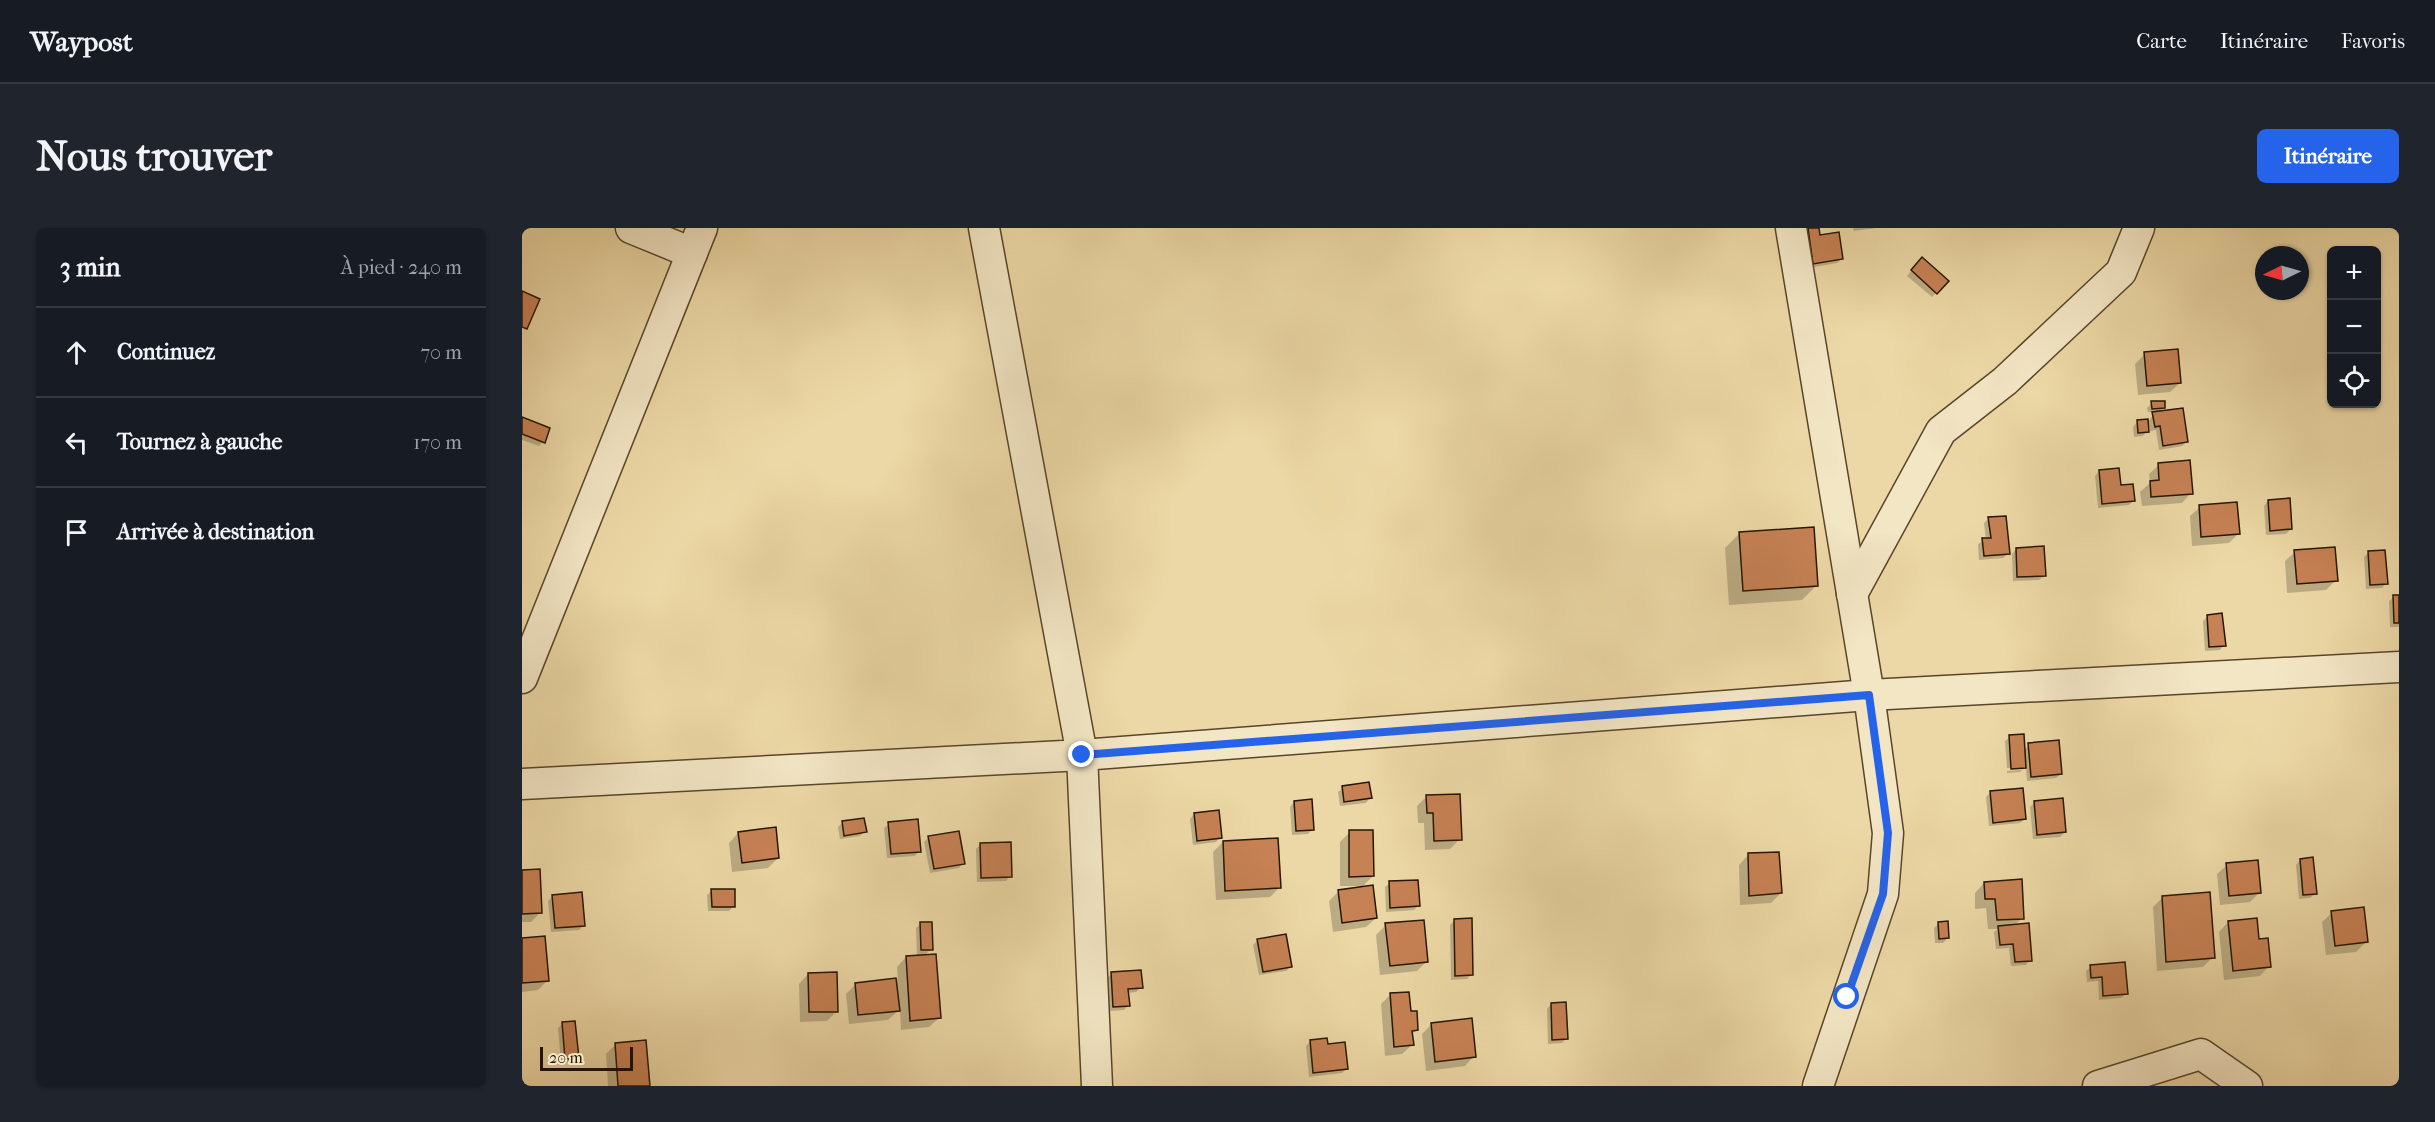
<!DOCTYPE html>
<html lang="fr">
<meta charset="utf-8">
<style>
:root{--surface:#171b24;--page:#20242c;--text:#f1f3f6;--muted:#9ea1a6;--line:#363941;--accent:#2563eb}
body{margin:0;font-family:"IM FELL French Canon",serif;background:var(--page);color:var(--text)}
.controls{position:absolute;right:18px;top:18px;display:grid;overflow:hidden;border-radius:9px;box-shadow:0 2px 4px #0004}
.controls button{width:54px;height:54px;display:grid;place-items:center;padding:0;border:0;border-bottom:2px solid var(--line);background:var(--surface);color:var(--text);font:30px sans-serif}
.compass{position:absolute;left:1733px;top:18px;width:54px;height:54px;border-radius:50%;background:var(--surface);box-shadow:0 2px 4px #0004;rotate:265deg}
.scale{position:absolute;left:18px;bottom:15px;width:93px;box-sizing:border-box;padding-left:6px;border:3px solid #261600;border-top:0;font-size:16px;line-height:21px;white-space:nowrap;color:#261600;-webkit-text-stroke:4px #f3e6c5;paint-order:stroke}
.stop{position:absolute;width:18px;height:18px;margin:-14px;border:4px solid #2563eb;border-radius:50%;background:#fff}
.stop.end{background:#2563eb;border-color:#fff;box-shadow:0 2px 6px #0008}
.list{margin:0;padding:0;list-style:none}
h2{display:flex;justify-content:space-between;align-items:center;height:78px;margin:0;padding:0 24px;font-size:26px}
h2 small{font-size:20px;font-weight:400;color:var(--muted)}
.list li{display:grid;grid-template-columns:39px 1fr auto;gap:18px;align-items:center;box-sizing:border-box;height:90px;padding:0 24px;border-top:2px solid var(--line)}
.list b{display:block;font-size:22px;white-space:nowrap}
.list em{font-size:20px;font-style:normal;color:var(--muted)}
.icon{flex:none;width:33px;height:33px;fill:none;stroke:currentColor;stroke-width:2;stroke-linecap:round;stroke-linejoin:round}
.map{position:relative;flex:none;width:1877px;height:858px;overflow:hidden;border-radius:9px}
header{display:flex;align-items:center;gap:36px;box-sizing:border-box;height:84px;padding:0 30px;background:var(--surface);border-bottom:2px solid var(--line)}
header strong{font-size:28px}
nav{display:flex;gap:33px;margin-inline-start:auto;font-size:21px}
.intro{display:flex;align-items:center;justify-content:space-between;box-sizing:border-box;height:144px;padding:0 36px}
h1{margin:0;font-size:42px}
.button{padding:15px 27px;border-radius:9px;background:var(--accent);color:#fff;font-size:21px;font-weight:700}
main{display:flex;gap:36px;padding:0 36px}
aside{flex:1;background:var(--surface);border-radius:9px;box-shadow:0 2px 4px #0004}
.map>svg:first-child{display:block}
</style>
<header>
<strong>Waypost</strong>
<nav><a>Carte</a><a>Itinéraire</a><a>Favoris</a></nav>
</header>
<div class="intro"><h1>Nous trouver</h1><a class="button">Itinéraire</a></div>
<main>
<aside>
<h2>3 min<small>À pied · 240 m</small></h2>
<ul class="list">
<li><svg class="icon" aria-label="ahead" viewBox="0 0 24 24"><path d="M12 20V5M6 11l6-6 6 6"/></svg><div><b>Continuez</b></div><em>70 m</em></li>
<li><svg class="icon" aria-label="left" viewBox="0 0 24 24"><path d="M17 20v-9H6M10 6l-5 5 5 5"/></svg><div><b>Tournez à gauche</b></div><em>170 m</em></li>
<li><svg class="icon" aria-label="arrive" viewBox="0 0 24 24"><path d="M6 21V4h12l-3 4 3 4H6"/></svg><div><b>Arrivée à destination</b></div></li>
</ul>
</aside>
<div class="map">
<svg width="1877" height="858" viewBox="0 0 1877 858">
<rect width="100%" height="100%" fill="#ecd8a6"/>
<filter id="stains"><feTurbulence type="fractalNoise" baseFrequency=".00333" numOctaves="4"/><feColorMatrix values="0 0 0 0 .2 0 0 0 0 .09 0 0 0 0 .02 0 0 0 .5 -.17"/></filter>
<radialGradient id="worn" r=".72"><stop offset=".6" stop-color="#630" stop-opacity="0"/><stop offset="1" stop-color="#630" stop-opacity=".3"/></radialGradient>
<!-- shadow -->
<g fill="#0003">
<polygon points="1285,0 1296,0 1297,8 1320,31 1315,35 1287,40 1282,3"/>
<polygon points="1331,0 1355,0 1332,3"/>
<polygon points="1395,36 1414,65 1410,69 1385,48"/>
<polygon points="1623,126 1658,155 1648,164 1616,167 1613,136"/>
<polygon points="1630,175 1641,180 1636,185 1664,214 1660,218 1637,222 1634,202 1628,203 1627,194 1625,194 1625,203 1621,208 1612,209 1611,199 1615,194 1627,193 1633,184 1626,184 1625,180"/>
<polygon points="0,190 21,214 17,218 0,212"/>
<polygon points="1637,237 1669,265 1660,275 1620,278 1618,264 1628,255 1627,246"/>
<polygon points="1577,243 1612,272 1607,277 1576,280 1573,248"/>
<polygon points="1746,273 1769,301 1764,306 1744,307 1742,278"/>
<polygon points="1678,279 1717,305 1707,315 1670,318 1668,288"/>
<polygon points="1467,290 1486,325 1481,330 1457,332 1456,316 1464,312 1462,295"/>
<polygon points="1218,305 1294,358 1280,372 1207,377 1203,320"/>
<polygon points="1494,321 1522,348 1517,352 1491,353 1490,326"/>
<polygon points="1773,324 1814,352 1804,362 1765,365 1763,333"/>
<polygon points="1846,325 1864,355 1860,360 1844,361 1842,329"/>
<polygon points="1872,369 1877,369 1877,399 1868,399 1867,373"/>
<polygon points="1686,388 1702,417 1698,422 1683,423 1681,393"/>
<polygon points="1488,509 1502,522 1507,517 1539,546 1534,550 1505,553 1504,538 1498,544 1485,545 1485,543 1500,542 1500,539 1485,540 1483,513"/>
<polygon points="821,560 848,570 844,575 818,578 816,564"/>
<polygon points="1469,564 1503,591 1498,595 1467,598 1464,569"/>
<polygon points="905,568 938,611 928,621 903,622 902,595 896,595 895,578"/>
<polygon points="772,574 790,602 786,606 770,607 768,579"/>
<polygon points="1513,574 1543,604 1538,609 1511,611 1508,579"/>
<polygon points="672,586 698,609 694,614 671,617 668,591"/>
<polygon points="321,594 343,603 338,608 318,611 316,599"/>
<polygon points="367,596 397,623 393,628 365,630 362,600"/>
<polygon points="828,604 851,648 841,658 818,658 818,614"/>
<polygon points="216,605 256,630 246,640 210,644 207,615"/>
<polygon points="407,609 441,635 437,640 408,645 402,614"/>
<polygon points="701,614 758,659 748,669 694,672 691,624"/>
<polygon points="459,616 488,648 484,653 455,654 454,621"/>
<polygon points="1226,627 1259,665 1249,675 1218,677 1217,637"/>
<polygon points="1778,632 1793,666 1788,670 1777,671 1774,637"/>
<polygon points="1705,637 1738,664 1728,674 1698,677 1695,646"/>
<polygon points="0,644 19,684 9,694 0,694"/>
<polygon points="868,655 896,678 892,682 864,684 863,659"/>
<polygon points="1462,655 1500,690 1492,698 1508,732 1504,737 1489,738 1487,720 1474,721 1472,704 1476,701 1466,701 1464,680 1453,681 1453,665"/>
<polygon points="190,663 212,678 207,683 186,683 185,667"/>
<polygon points="817,663 854,690 844,699 811,704 807,673"/>
<polygon points="31,668 62,697 57,702 29,704 26,673"/>
<polygon points="1640,670 1691,729 1681,739 1635,743 1631,679"/>
<polygon points="1810,685 1844,714 1834,724 1804,727 1800,694"/>
<polygon points="933,692 950,746 945,751 929,752 928,697"/>
<polygon points="1706,694 1736,712 1747,738 1738,748 1702,752 1697,704"/>
<polygon points="399,695 409,721 402,728 417,790 407,799 379,802 378,781 366,792 327,796 324,766 334,756 376,751 375,739 384,729 395,729 394,700"/>
<polygon points="1416,696 1426,710 1421,715 1413,715 1412,700"/>
<polygon points="864,697 905,733 895,743 858,747 854,707"/>
<polygon points="0,711 26,752 16,762 0,764"/>
<polygon points="736,712 768,739 764,743 737,747 731,717"/>
<polygon points="1569,739 1604,766 1599,770 1577,772 1576,753 1565,754 1564,743"/>
<polygon points="286,746 315,783 305,793 278,794 277,756"/>
<polygon points="590,746 619,759 614,764 605,765 606,778 602,782 587,783 585,750"/>
<polygon points="869,766 887,785 894,802 889,807 890,817 880,826 863,828 859,776"/>
<polygon points="1029,776 1045,810 1040,815 1026,816 1025,781"/>
<polygon points="40,796 55,829 51,834 39,835 36,800"/>
<polygon points="910,796 952,828 943,838 904,843 900,806"/>
<polygon points="789,813 805,818 825,840 820,845 787,849 784,818"/>
<polygon points="94,816 126,858 86,858 84,826"/>
</g>
<!-- building -->
<g fill="#c68154" stroke="#261600" stroke-width="1.5">
<polygon points="1286,0 1297,0 1298,7 1317,4 1321,31 1291,36"/>
<polygon points="1400,29 1427,53 1415,66 1389,42"/>
<polygon points="0,63 18,71 5,101 0,99"/>
<polygon points="1656,121 1659,155 1625,158 1622,124"/>
<polygon points="1629,173 1643,173 1643,180 1630,181"/>
<polygon points="1661,180 1666,214 1641,218 1638,198 1633,199 1630,184"/>
<polygon points="0,189 28,200 23,215 0,206"/>
<polygon points="1626,191 1627,204 1616,205 1615,192"/>
<polygon points="1668,232 1671,266 1629,269 1628,253 1637,252 1636,235"/>
<polygon points="1597,240 1599,257 1611,256 1613,273 1580,276 1577,242"/>
<polygon points="1768,270 1770,301 1748,303 1746,272"/>
<polygon points="1715,274 1718,306 1679,309 1677,277"/>
<polygon points="1484,288 1488,326 1462,328 1460,310 1469,310 1466,289"/>
<polygon points="1292,299 1296,358 1221,363 1217,304"/>
<polygon points="1522,318 1524,348 1495,349 1494,320"/>
<polygon points="1813,319 1816,353 1775,356 1772,322"/>
<polygon points="1863,322 1866,356 1848,357 1846,323"/>
<polygon points="1871,367 1877,367 1877,395 1872,395"/>
<polygon points="1700,385 1704,418 1687,419 1685,387"/>
<polygon points="1502,506 1504,540 1489,541 1487,507"/>
<polygon points="1537,512 1540,546 1509,549 1506,515"/>
<polygon points="847,554 850,570 822,574 820,558"/>
<polygon points="1501,560 1504,591 1471,595 1468,563"/>
<polygon points="938,566 940,612 912,613 911,585 905,585 904,567"/>
<polygon points="1541,570 1544,604 1515,607 1512,573"/>
<polygon points="790,571 792,602 774,603 772,573"/>
<polygon points="697,582 700,610 675,613 672,585"/>
<polygon points="342,590 345,604 322,608 320,593"/>
<polygon points="396,591 399,624 369,626 366,594"/>
<polygon points="254,599 257,630 220,635 216,604"/>
<polygon points="827,602 851,602 852,648 827,649"/>
<polygon points="437,603 443,636 412,641 406,608"/>
<polygon points="756,610 759,660 703,663 701,613"/>
<polygon points="489,614 490,649 459,650 458,615"/>
<polygon points="1257,624 1260,665 1227,668 1226,625"/>
<polygon points="1791,629 1795,666 1781,667 1778,631"/>
<polygon points="1736,632 1739,665 1707,668 1704,635"/>
<polygon points="18,641 20,685 0,686 0,642"/>
<polygon points="1500,651 1502,691 1475,692 1473,671 1463,671 1462,654"/>
<polygon points="896,652 898,678 868,680 867,653"/>
<polygon points="851,657 855,690 820,695 816,662"/>
<polygon points="189,661 213,661 213,679 190,679"/>
<polygon points="60,664 63,698 33,700 30,667"/>
<polygon points="1688,664 1693,730 1644,734 1640,668"/>
<polygon points="1842,679 1846,714 1813,718 1809,683"/>
<polygon points="950,690 951,747 933,748 932,691"/>
<polygon points="1735,690 1737,711 1746,710 1749,739 1711,743 1706,693"/>
<polygon points="902,692 906,734 868,738 863,695"/>
<polygon points="1426,693 1427,710 1417,711 1416,694"/>
<polygon points="398,694 410,694 411,722 399,722"/>
<polygon points="1507,695 1510,733 1493,734 1491,716 1478,717 1476,698"/>
<polygon points="764,706 770,739 741,744 735,711"/>
<polygon points="23,708 27,753 0,755 0,710"/>
<polygon points="414,726 419,790 388,793 384,728"/>
<polygon points="1603,734 1606,766 1581,768 1580,749 1569,750 1568,737"/>
<polygon points="619,742 621,760 606,761 608,778 591,779 589,744"/>
<polygon points="315,744 316,784 287,784 286,745"/>
<polygon points="374,750 378,783 336,787 333,755"/>
<polygon points="887,764 889,783 895,783 896,802 890,803 892,817 872,819 868,765"/>
<polygon points="1044,774 1046,811 1030,812 1029,775"/>
<polygon points="950,790 954,829 913,834 909,795"/>
<polygon points="53,793 57,830 43,831 40,794"/>
<polygon points="805,810 806,816 823,814 826,841 791,845 788,812"/>
<polygon points="124,812 128,858 96,858 93,815"/>
</g>
<g fill="none" stroke-linecap="round" stroke-linejoin="round">
<!-- minor casing -->
<g stroke="#58462a" stroke-width="33">
<g id="minor">
<polyline points="109,0 170,25 180,0"/>
<polyline points="1269,0 1347,467 1366,605 1361,666 1296,858"/>
<polyline points="1330,366 1419,203 1483,153 1599,44 1617,0"/>
<polyline points="0,450 170,25"/>
<polyline points="0,556 560,527 462,0"/>
<polyline points="575,858 560,527 1347,467 1877,439"/>
<polyline points="1576,858 1679,826 1725,858"/>
</g>
</g>
<!-- minor -->
<use href="#minor" stroke="#f3e6c5" stroke-width="30"/>
</g>
<g fill="none" stroke-linecap="round" stroke-linejoin="round">
<!-- route -->
<polyline stroke="#2563eb" stroke-width="8" points="560,527 1347,467 1366,605 1361,666 1325,769"/>
</g>
<rect width="100%" height="100%" filter="url(#stains)"/>
<rect width="100%" height="100%" fill="url(#worn)"/>
</svg>
<div class="controls">
<button>+</button>
<button>−</button>
<button><svg class="icon" aria-label="locate" viewBox="0 0 24 24"><circle cx="12" cy="12" r="6"/><path d="M12 2v4M12 18v4M2 12h4M18 12h4"/></svg></button>
</div>
<svg class="compass" viewBox="-18 -18 36 36"><path d="M0-13l5 13h-10z" fill="#e53935"/><path d="M0 13l5-13h-10z" fill="#9ea1a6"/></svg>
<div class="scale">20 m</div>
<div class="stop" style="left:1325px;top:769px"></div>
<div class="stop end" style="left:560px;top:527px"></div>
</div>
</main>
